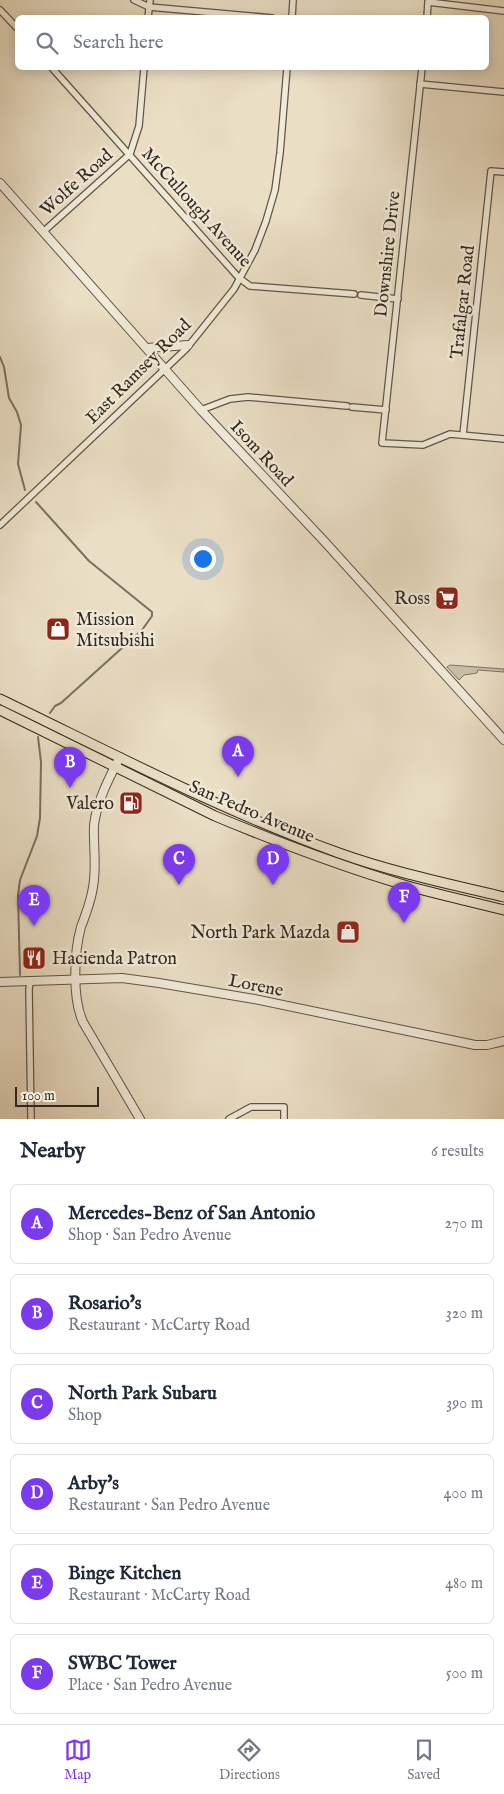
<!DOCTYPE html>
<meta charset="utf-8">
<style>
:root{--surface:#fff;--page:#f6f6f7;--text:#1f2937;--muted:#747a83;--line:#e0e1e3;--accent:#7c3aed}
body{margin:0;font-family:"IM FELL English",serif;background:var(--page);color:var(--text)}
.scale{position:absolute;left:15px;bottom:12px;width:84px;box-sizing:border-box;padding-left:5px;border:2px solid #32291f;border-top:0;font-size:14px;line-height:18px;white-space:nowrap;color:#32291f;-webkit-text-stroke:4px #f1ead9;paint-order:stroke}
.you{position:absolute;left:202px;top:558px;width:18px;height:18px;margin:-12px;border:4px solid #fff;border-radius:50%;background:#1a73e8;box-shadow:0 0 0 8px #1a73e833}
.badge{display:grid;place-items:center;width:32px;height:32px;border-radius:50%;background:var(--accent);color:#fff;font-size:16px;font-weight:700}
.pin{position:absolute;translate:-50% -41px;filter:drop-shadow(0 1px 2px #0008)}
.pin::after{content:'';position:absolute;top:26px;width:18px;height:15px;background:inherit;clip-path:polygon(0 0,100% 0,50% 100%)}
.list{margin:0;padding:0;list-style:none}
h2{display:flex;justify-content:space-between;align-items:center;height:65px;margin:0;padding:0 20px;font-size:21px}
h2 small{font-size:16px;font-weight:400;color:var(--muted)}
.list li{display:grid;grid-template-columns:32px 1fr auto;gap:15px;align-items:center;box-sizing:border-box;height:80px;margin:0 10px 10px;padding:0 10px;border:1px solid var(--line);border-radius:8px}
.list b{display:block;font-size:19px;white-space:nowrap}
.list p{margin:0;font-size:16px;white-space:nowrap;color:var(--muted)}
.list em{font-size:16px;font-style:normal;color:var(--muted)}
.icon{flex:none;width:28px;height:28px;fill:none;stroke:currentColor;stroke-width:2;stroke-linecap:round;stroke-linejoin:round}
.map{position:relative;flex:none;width:504px;height:1119px;overflow:hidden}
.search{position:absolute;background:var(--surface);box-shadow:0 2px 12px #0003;left:15px;right:15px;top:15px;height:55px;display:flex;align-items:center;gap:12px;box-sizing:border-box;padding:0 18px;border-radius:8px;color:var(--muted);font-size:19px}
.sheet{height:605px;background:var(--surface)}
nav{display:flex;justify-content:space-around;align-items:center;box-sizing:border-box;height:70px;border-top:1px solid var(--line);background:var(--surface);font-size:14px;color:var(--muted)}
nav a{display:grid;justify-items:center;gap:2px}
nav .on{color:var(--accent)}
.map>svg:first-child{display:block}
</style>
<div class="map">
<svg width="504" height="1119" viewBox="0 0 504 1119">
<rect width="100%" height="100%" fill="#eadec5"/>
<filter id="stains"><feTurbulence type="fractalNoise" baseFrequency=".004" numOctaves="4"/><feColorMatrix values="0 0 0 0 .2 0 0 0 0 .09 0 0 0 0 .02 0 0 0 .5 -.17"/></filter>
<radialGradient id="worn" r=".72"><stop offset=".6" stop-color="#630" stop-opacity="0"/><stop offset="1" stop-color="#630" stop-opacity=".3"/></radialGradient>
<!-- green -->
<polygon fill="#cbbfa9" stroke="#7e7464" points="450,665 504,669 504,672 478,670 477,673 464,675 459,680 447,667"/>
<g fill="none" stroke-linecap="round" stroke-linejoin="round">
<!-- stream -->
<g stroke="#7b7061" stroke-width="2">
<polyline points="0,357 4,367 9,398 17,412 21,425 18,464 25,490"/>
<polyline points="36,502 89,561 152,612 152,616 142,630 61,703 55,706 50,713"/>
<polyline points="20,975 18,895 20,880 37,836 40,818 41,762 38,737"/>
</g>
<!-- minor casing -->
<g stroke="#605648" stroke-width="8">
<g id="minor">
<polyline points="134,0 149,7 272,18"/>
<polyline points="0,10 18,29"/>
<polyline points="148,18 150,0"/>
<polyline points="292,18 293,0"/>
<polyline points="427,18 428,2 504,11"/>
<polyline points="52,68 239,278 250,286 354,294"/>
<polyline points="422,68 382,443 423,445 450,434 504,439"/>
<polyline points="420,84 504,92"/>
<polyline points="43,232 130,154 139,126 144,68"/>
<polyline points="361,295 398,299"/>
<polyline points="352,407 386,410"/>
<polyline points="201,410 230,399 248,397 347,406"/>
<polyline points="463,435 491,171 504,172"/>
<polyline points="0,525 186,349 234,289 255,250 266,221 275,190 280,153 287,68"/>
<polyline points="30,981 29,990 31,1119"/>
<polyline points="229,1119 251,1107 284,1107 284,1119"/>
</g>
</g>
<!-- tertiary casing -->
<g stroke="#605648" stroke-width="10">
<g id="tertiary">
<polyline points="0,183 201,410 324,541 504,740"/>
<polyline points="147,348 188,345"/>
<path d="M120,757C109,778 97,801 94,825C93,845 97,866 93,887C91,901 86,914 81,927C74,952 72,998 83,1022L140,1119"/>
<polyline points="0,982 122,978 159,983 254,999 475,1045 487,1045 504,1041"/>
</g>
</g>
<!-- primary casing -->
<g stroke="#32291f" stroke-width="11">
<g id="primary">
<path d="M0,699C112,753 222,811 339,853C392,872 449,884 504,897"/>
<path d="M0,710L215,816C275,841 337,865 401,884C435,894 469,901 504,910"/>
</g>
</g>
<!-- minor -->
<use href="#minor" stroke="#f1ead9" stroke-width="5.5"/>
<!-- tertiary -->
<use href="#tertiary" stroke="#f1ead9" stroke-width="8"/>
<!-- primary -->
<use href="#primary" stroke="#eadec5" stroke-width="9"/>
</g>
<!-- icons -->
<defs>
<g id="supermarket-square" transform="scale(1.25)"><rect x="-9" y="-9" width="18" height="18" rx="4" fill="#8f2418" stroke="#f1ead9"/><path d="M-6-5.5h2.5l.6 2H6L4.5 2H-2.5L-4.4-4H-6ZM-1.5 3.2a1.3 1.3 0 1 0 .1 0ZM3 3.2a1.3 1.3 0 1 0 .1 0Z" fill="#fff"/></g>
<g id="shop-square" transform="scale(1.25)"><rect x="-9" y="-9" width="18" height="18" rx="4" fill="#8f2418" stroke="#f1ead9"/><path d="M-5-2.5h2.3a2.7 3.5 0 0 1 5.4 0H5L5.5 6h-11ZM-1.5-2.5h3a1.5 2.3 0 0 0-3 0Z" fill="#fff"/></g>
<g id="fuel-square" transform="scale(1.25)"><rect x="-9" y="-9" width="18" height="18" rx="4" fill="#8f2418" stroke="#f1ead9"/><path d="M-5.5-6h7V0h2V4h1.3V-2.5L3-4.5l.8-.8L6-3V5H2.5V1h-1V6h-7ZM-4.2-4.7v3.2H.2V-4.7Z" fill="#fff"/></g>
<g id="restaurant-square" transform="scale(1.25)"><rect x="-9" y="-9" width="18" height="18" rx="4" fill="#8f2418" stroke="#f1ead9"/><path d="M-5-6h1v4h1v-4h1v4h1v-4h1v5L-1.5 .5V6h-2V.5L-5-1ZM5-6V6H3V1.5H1.5Q1.5-4 5-6Z" fill="#fff"/></g>
</defs>
<g fill-rule="evenodd">
<use href="#supermarket-square" x="447" y="598"/>
<use href="#shop-square" x="58" y="629"/>
<use href="#fuel-square" x="131" y="803"/>
<use href="#shop-square" x="348" y="932"/>
<use href="#restaurant-square" x="34" y="958"/>
</g>
<g text-anchor="middle" stroke-width="5" stroke-linejoin="round" paint-order="stroke">
<!-- street labels -->
<g font-size="18" fill="#32291f" stroke="#f1ead9">
<text transform="translate(76 182) rotate(-42)" y="6">Wolfe Road</text>
<text transform="translate(197 207) rotate(48)" y="6">McCullough Avenue</text>
<text transform="translate(387 254) rotate(-84)" y="6">Downshire Drive</text>
<text transform="translate(462 302) rotate(-84)" y="6">Trafalgar Road</text>
<text transform="translate(138 371) rotate(-45)" y="6">East Ramsey Road</text>
<text transform="translate(262 453) rotate(47)" y="6">Isom Road</text>
<text transform="translate(252 811) rotate(23)" y="6">San Pedro Avenue</text>
<text transform="translate(256 985) rotate(11)" y="6">Lorene</text>
</g>
<!-- poi labels -->
<g font-size="18" fill="#32291f" stroke="#f1ead9" text-anchor="end">
<text x="430" y="604">Ross</text>
<text x="76" y="625" text-anchor="start">Mission<tspan x="76" dy="21">Mitsubishi</tspan></text>
<text x="114" y="809">Valero</text>
<text x="330" y="938">North Park Mazda</text>
<text x="52" y="964" text-anchor="start">Hacienda Patron</text>
</g>
</g>
<rect width="100%" height="100%" filter="url(#stains)"/>
<rect width="100%" height="100%" fill="url(#worn)"/>
</svg>
<div class="scale">100 m</div>
<div class="you"></div>
<div class="pin badge" style="left:238px;top:777px">A</div>
<div class="pin badge" style="left:70px;top:788px">B</div>
<div class="pin badge" style="left:179px;top:885px">C</div>
<div class="pin badge" style="left:273px;top:885px">D</div>
<div class="pin badge" style="left:34px;top:926px">E</div>
<div class="pin badge" style="left:404px;top:923px">F</div>
<div class="search"><svg class="icon" aria-label="search" viewBox="0 0 24 24"><circle cx="10" cy="10" r="6"/><path d="M15 15l6 6"/></svg>Search here</div>
</div>
<section class="sheet">
<h2>Nearby<small>6 results</small></h2>
<ul class="list">
<li><span class="badge">A</span><div><b>Mercedes-Benz of San Antonio</b><p>Shop · San Pedro Avenue</p></div><em>270 m</em></li>
<li><span class="badge">B</span><div><b>Rosario's</b><p>Restaurant · McCarty Road</p></div><em>320 m</em></li>
<li><span class="badge">C</span><div><b>North Park Subaru</b><p>Shop</p></div><em>390 m</em></li>
<li><span class="badge">D</span><div><b>Arby's</b><p>Restaurant · San Pedro Avenue</p></div><em>400 m</em></li>
<li><span class="badge">E</span><div><b>Binge Kitchen</b><p>Restaurant · McCarty Road</p></div><em>480 m</em></li>
<li><span class="badge">F</span><div><b>SWBC Tower</b><p>Place · San Pedro Avenue</p></div><em>500 m</em></li>
</ul>
</section>
<nav>
<a class="on"><svg class="icon" aria-label="map" viewBox="0 0 24 24"><path d="M3 6l6-2 6 2 6-2v14l-6 2-6-2-6 2zM9 4v14M15 6v14"/></svg>Map</a>
<a><svg class="icon" aria-label="directions" viewBox="0 0 24 24"><path d="M12 3l9 9-9 9-9-9zM9 14v-3h6M13 9l2 2-2 2"/></svg>Directions</a>
<a><svg class="icon" aria-label="saved" viewBox="0 0 24 24"><path d="M7 4h10v16l-5-4-5 4z"/></svg>Saved</a>
</nav>
